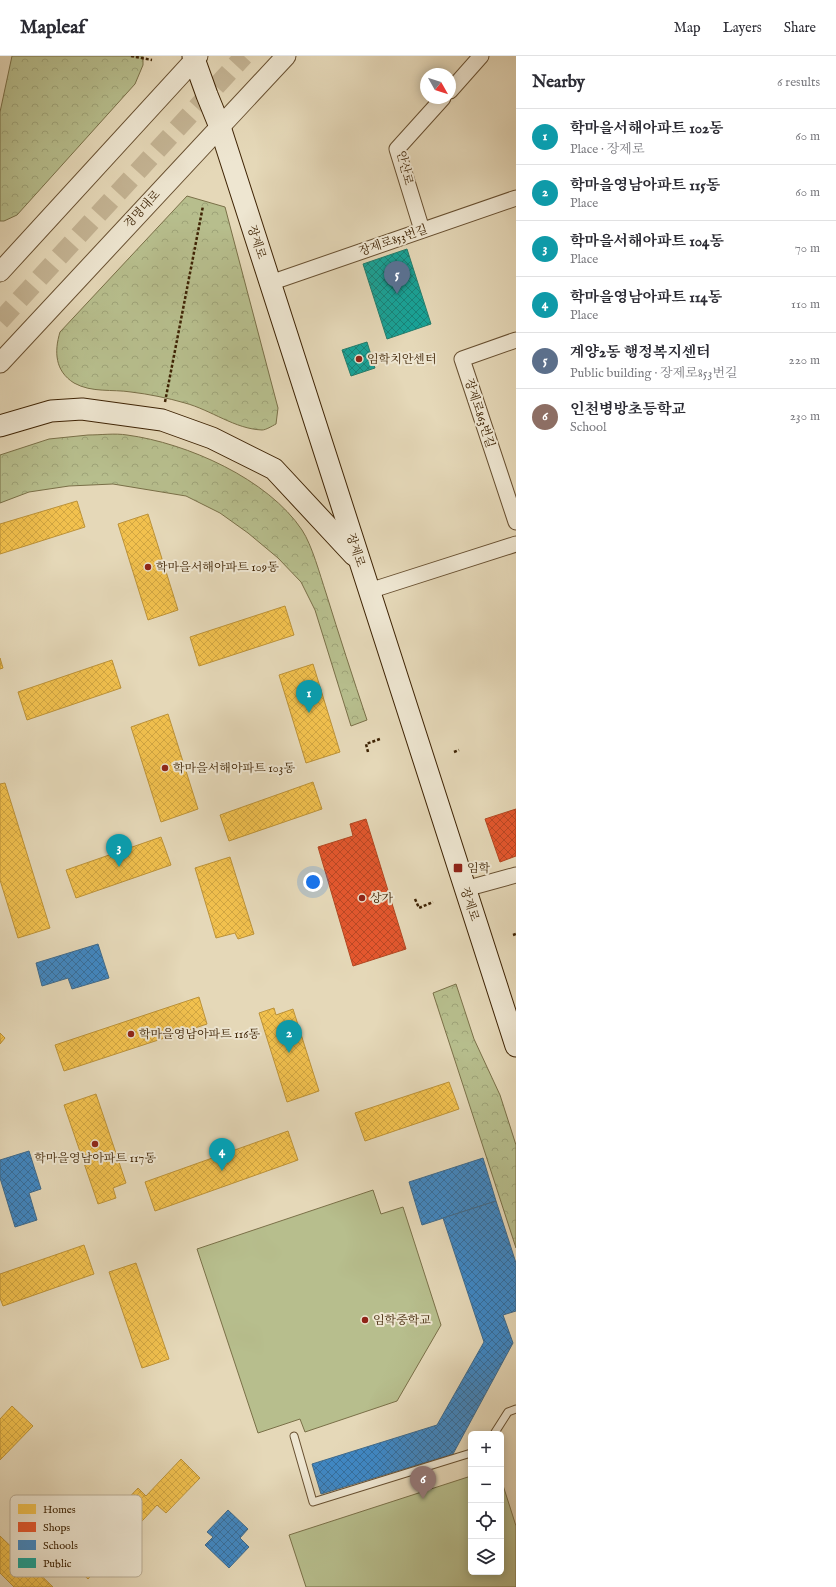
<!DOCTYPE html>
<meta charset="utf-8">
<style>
:root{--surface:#fff;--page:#f2f2f3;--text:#2b2b33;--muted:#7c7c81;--line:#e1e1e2;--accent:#8f2418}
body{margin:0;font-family:"IM FELL English","Noto Serif KR",serif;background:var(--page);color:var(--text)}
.controls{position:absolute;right:12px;bottom:12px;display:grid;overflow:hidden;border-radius:6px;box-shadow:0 2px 10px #0003}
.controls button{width:36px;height:36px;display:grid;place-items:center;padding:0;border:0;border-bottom:1px solid var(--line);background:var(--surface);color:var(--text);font:20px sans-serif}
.compass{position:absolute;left:420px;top:12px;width:36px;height:36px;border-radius:50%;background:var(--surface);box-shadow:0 2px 10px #0003;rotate:129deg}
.you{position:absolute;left:313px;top:826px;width:14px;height:14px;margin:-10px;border:3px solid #fff;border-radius:50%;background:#1a73e8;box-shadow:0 0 0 6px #1a73e833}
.badge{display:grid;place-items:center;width:26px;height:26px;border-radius:50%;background:var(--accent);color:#fff;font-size:13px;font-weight:700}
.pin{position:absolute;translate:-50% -33px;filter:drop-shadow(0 1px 2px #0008)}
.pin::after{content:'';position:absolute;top:21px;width:14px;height:12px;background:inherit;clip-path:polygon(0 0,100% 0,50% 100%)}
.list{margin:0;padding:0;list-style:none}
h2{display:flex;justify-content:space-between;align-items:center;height:52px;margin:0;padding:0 16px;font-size:17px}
h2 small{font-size:13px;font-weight:400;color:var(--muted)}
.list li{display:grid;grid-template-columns:26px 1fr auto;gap:12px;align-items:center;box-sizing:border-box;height:56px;padding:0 16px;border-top:1px solid var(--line)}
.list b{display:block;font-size:15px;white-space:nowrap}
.list p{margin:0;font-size:13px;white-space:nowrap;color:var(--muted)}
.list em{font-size:13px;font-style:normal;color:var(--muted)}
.icon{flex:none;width:22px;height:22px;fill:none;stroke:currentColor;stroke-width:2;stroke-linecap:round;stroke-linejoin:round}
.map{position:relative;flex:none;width:516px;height:1531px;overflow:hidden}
header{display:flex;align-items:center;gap:24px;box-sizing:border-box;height:56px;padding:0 20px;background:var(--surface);border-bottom:1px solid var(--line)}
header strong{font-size:19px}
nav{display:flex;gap:22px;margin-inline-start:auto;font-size:14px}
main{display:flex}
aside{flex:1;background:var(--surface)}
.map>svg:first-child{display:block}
</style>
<header>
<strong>Mapleaf</strong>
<nav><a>Map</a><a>Layers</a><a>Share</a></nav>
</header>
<main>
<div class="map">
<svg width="516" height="1531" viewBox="0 0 516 1531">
<defs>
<pattern id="park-crowns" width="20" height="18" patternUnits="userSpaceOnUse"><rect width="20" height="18" fill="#b7be8d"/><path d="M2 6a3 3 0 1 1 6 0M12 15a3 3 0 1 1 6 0" fill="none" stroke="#9ea378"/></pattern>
<pattern id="homes-cross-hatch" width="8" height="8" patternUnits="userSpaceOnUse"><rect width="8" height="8" fill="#f2c14e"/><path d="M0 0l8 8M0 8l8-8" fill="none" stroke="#d1a642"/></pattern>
<pattern id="shops-cross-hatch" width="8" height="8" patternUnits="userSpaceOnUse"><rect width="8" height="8" fill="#e4572e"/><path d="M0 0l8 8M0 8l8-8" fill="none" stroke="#ba4825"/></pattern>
<pattern id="schools-cross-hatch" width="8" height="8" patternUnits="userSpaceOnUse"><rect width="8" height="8" fill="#3f88c5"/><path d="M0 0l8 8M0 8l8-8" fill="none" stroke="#366f9e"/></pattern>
<pattern id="public-cross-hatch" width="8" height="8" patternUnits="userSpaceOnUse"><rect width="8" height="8" fill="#17a398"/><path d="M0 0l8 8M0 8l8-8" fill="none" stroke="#16847a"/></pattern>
</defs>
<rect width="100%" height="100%" fill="#e5d8b8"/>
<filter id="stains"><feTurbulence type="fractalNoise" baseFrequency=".005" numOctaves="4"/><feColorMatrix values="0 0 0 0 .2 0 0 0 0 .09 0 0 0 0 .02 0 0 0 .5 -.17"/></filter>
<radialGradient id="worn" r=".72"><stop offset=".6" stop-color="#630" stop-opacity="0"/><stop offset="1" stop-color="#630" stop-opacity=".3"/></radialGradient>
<!-- park -->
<g fill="url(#park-crowns)" stroke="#7a7048">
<polygon points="12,0 143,0 143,9 135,28 17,159 4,165 0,165 0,56"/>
<path d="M187,140L225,151L278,352L276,368C272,370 266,374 262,374C235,373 211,354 185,347C168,342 148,338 131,336C112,333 92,337 74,327C55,315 54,296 60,276Z"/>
<path d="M88,379C101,379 115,377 127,379C187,387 268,423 302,474C312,489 320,519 326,537C339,579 353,622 367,664L351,670L315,554L301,526L278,502L248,477L220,457L186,440L113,428L69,430L29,436L0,447V399L49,383Z"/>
<polygon points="456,928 474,983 500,1039 516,1089 516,1192 433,937"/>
</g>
<!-- pitch -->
<g fill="#b7be8d" stroke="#7a7048">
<polygon points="373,1134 381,1158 403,1151 441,1269 397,1345 305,1376 300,1363 258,1377 197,1193"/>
<polygon points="471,1420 471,1516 501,1516 501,1423 516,1470 516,1531 306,1531 289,1479"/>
</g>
<!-- homes -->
<g fill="url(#homes-cross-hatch)" stroke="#bc9238">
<polygon points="77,445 85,471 0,498 0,468"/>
<polygon points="148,458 178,554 148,564 118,468"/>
<polygon points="285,550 294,579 199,610 190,581"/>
<polygon points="0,602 3,612 0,613"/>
<polygon points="112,604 121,632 27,664 18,636"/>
<polygon points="313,608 340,696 306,707 279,619"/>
<polygon points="168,658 198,753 161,766 131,671"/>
<polygon points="313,726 322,753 229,785 220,759"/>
<polygon points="5,727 50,872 18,882 0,824 0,728"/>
<polygon points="161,781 171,809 76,842 66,814"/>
<polygon points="230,801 254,878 238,883 235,877 216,882 195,812"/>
<polygon points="199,941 207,968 64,1015 55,989"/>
<polygon points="274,952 276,959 293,953 319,1035 287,1046 259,957"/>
<polygon points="0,977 5,982 0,988"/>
<polygon points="449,1026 459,1053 365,1085 355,1057"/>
<polygon points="96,1038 126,1127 113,1132 116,1142 98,1148 64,1049"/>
<polygon points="288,1075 298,1104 155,1155 145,1126"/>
<polygon points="84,1189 94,1218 3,1250 0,1242 0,1218"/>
<polygon points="136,1207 169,1303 142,1312 109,1216"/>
<polygon points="12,1350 33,1370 0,1404 0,1363"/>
<polygon points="181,1403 200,1422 166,1457 157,1449 88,1523 69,1505 138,1432 146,1440"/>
<polygon points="0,1480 53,1531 14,1531 0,1517"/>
</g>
<!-- shops -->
<g fill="url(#shops-cross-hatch)" stroke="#b24721">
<polygon points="516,753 516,800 500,806 485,763"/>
<polygon points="366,763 406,893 353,910 318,791 353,780 350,768"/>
</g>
<!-- schools -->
<g fill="url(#schools-cross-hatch)" stroke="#3f6a8b">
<polygon points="98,888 109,922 72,933 68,922 42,930 36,907"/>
<polygon points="29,1095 41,1133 29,1137 37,1164 15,1171 0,1122 0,1104"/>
<polygon points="483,1102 496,1145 422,1169 409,1126"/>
<polygon points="496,1145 516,1207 516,1255 503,1259 513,1287 453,1398 321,1438 312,1408 437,1369 484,1286 443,1162"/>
<polygon points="228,1454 248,1473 240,1482 249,1491 229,1512 205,1489 213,1481 207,1476"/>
</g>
<!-- public -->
<g fill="url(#public-cross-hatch)" stroke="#237d6c">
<polygon points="407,193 431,268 387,283 363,208"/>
<polygon points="367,286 375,312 351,320 342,294"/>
</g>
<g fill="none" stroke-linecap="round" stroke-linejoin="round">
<!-- tertiary-tunnel -->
<polyline stroke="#c4b494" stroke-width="19" stroke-dasharray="19 10" stroke-linecap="butt" points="0,265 244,0"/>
<!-- service casing -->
<g stroke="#685031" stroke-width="9">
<g id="service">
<polyline points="494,1378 508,1356 516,1353"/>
<polyline points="294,1380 313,1446 471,1397"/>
</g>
</g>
<!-- minor casing -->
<g stroke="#685031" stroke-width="17">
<g id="minor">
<polyline points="450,35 481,0"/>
<polyline points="422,174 397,93 443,42"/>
<polyline points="270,227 516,142"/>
<polyline points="516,284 462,303 516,466"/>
<polyline points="369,535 516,488"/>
<polyline points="465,833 516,819"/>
</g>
</g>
<!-- tertiary casing -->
<g stroke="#685031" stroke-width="21">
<g id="tertiary">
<polyline points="0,216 198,0"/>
<polyline points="0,307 286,0"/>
</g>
</g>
<!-- secondary casing -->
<g stroke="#3e2304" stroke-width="23">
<g id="secondary">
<polyline points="193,0 207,39 220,71 516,990"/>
<polyline points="0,370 51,355 82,353 162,364 212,382 274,413 354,499"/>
</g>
</g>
<!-- path -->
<g stroke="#3e2304" stroke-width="2.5" stroke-dasharray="3 2" stroke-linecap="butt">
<polyline points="131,0 152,4"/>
<polyline points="165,346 203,150"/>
<polyline points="368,696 366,688 380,683"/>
<polyline points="454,696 459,694"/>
<polyline points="415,843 419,852 433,846"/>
<polyline points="513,879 516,878"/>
</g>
<!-- service -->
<use href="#service" stroke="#eee6d1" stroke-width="7"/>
<!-- minor -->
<use href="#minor" stroke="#eee6d1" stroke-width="15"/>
<!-- tertiary -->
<use href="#tertiary" stroke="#eee6d1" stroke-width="19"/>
<!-- secondary -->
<use href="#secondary" stroke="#eee6d1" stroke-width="21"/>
</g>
<!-- markers -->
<g fill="#8f2418" stroke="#eee6d1" stroke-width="1.5">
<circle cx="359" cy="303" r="4"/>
<circle cx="148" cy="511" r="4"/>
<circle cx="165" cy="712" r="4"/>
<rect x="453" y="807" width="10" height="10" rx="2"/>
<circle cx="362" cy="842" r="4"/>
<circle cx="131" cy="978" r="4"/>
<circle cx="95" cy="1088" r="4"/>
<circle cx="365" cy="1264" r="4"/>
</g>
<g text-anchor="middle" stroke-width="4" stroke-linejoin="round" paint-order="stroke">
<!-- street labels -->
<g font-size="12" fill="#3e2304" stroke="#eee6d1">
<text transform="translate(405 112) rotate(76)" y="4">안산로</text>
<text transform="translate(142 153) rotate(-47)" y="4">경명대로</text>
<text transform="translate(393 184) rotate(-19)" y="4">장제로853번길</text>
<text transform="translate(257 186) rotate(72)" y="4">장제로</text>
<text transform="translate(480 357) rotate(72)" y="4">장제로863번길</text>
<text transform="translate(356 494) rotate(72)" y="4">장제로</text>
<text transform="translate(470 848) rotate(72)" y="4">장제로</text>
</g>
<!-- poi labels -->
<g font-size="12" fill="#3e2304" stroke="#eee6d1" text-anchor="start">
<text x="367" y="307">임학치안센터</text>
<text x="156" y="515">학마을서해아파트 109동</text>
<text x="173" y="716">학마을서해아파트 103동</text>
<text x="467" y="816">임학</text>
<text x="370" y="846">상가</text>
<text x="139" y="982">학마을영남아파트 116동</text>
<text x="95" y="1106" text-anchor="middle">학마을영남아파트 117동</text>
<text x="373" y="1268">임학중학교</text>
</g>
</g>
<!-- legend -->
<rect x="10" y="1439" width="132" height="82" rx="6" fill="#eee6d1" stroke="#b9ac94" stroke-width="1"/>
<rect x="18" y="1448" width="18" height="10" fill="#f2c14e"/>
<rect x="18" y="1466" width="18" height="10" fill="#e4572e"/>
<rect x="18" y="1484" width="18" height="10" fill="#3f88c5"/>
<rect x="18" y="1502" width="18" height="10" fill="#17a398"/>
<g font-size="11" fill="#3e2304">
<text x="43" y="1457">Homes</text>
<text x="43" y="1475">Shops</text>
<text x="43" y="1493">Schools</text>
<text x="43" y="1511">Public</text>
</g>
<rect width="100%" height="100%" filter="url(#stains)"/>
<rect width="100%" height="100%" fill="url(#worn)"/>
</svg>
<div class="controls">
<button>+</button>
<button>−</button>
<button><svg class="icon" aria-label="locate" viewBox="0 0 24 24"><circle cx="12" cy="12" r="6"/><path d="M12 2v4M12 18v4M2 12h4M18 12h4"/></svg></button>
<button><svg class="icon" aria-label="layers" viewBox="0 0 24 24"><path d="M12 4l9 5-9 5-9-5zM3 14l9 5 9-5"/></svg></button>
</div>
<svg class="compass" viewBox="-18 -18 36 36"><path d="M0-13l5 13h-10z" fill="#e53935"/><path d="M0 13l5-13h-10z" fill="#7c7c81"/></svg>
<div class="you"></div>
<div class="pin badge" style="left:309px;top:657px;background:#0f9aa8">1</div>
<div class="pin badge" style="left:289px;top:997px;background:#0f9aa8">2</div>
<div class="pin badge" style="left:119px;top:811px;background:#0f9aa8">3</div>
<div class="pin badge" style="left:222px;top:1115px;background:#0f9aa8">4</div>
<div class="pin badge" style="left:397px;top:238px;background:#5c6f8a">5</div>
<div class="pin badge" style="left:423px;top:1443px;background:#8d6e63">6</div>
</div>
<aside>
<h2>Nearby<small>6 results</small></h2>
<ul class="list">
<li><span class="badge" style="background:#0f9aa8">1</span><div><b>학마을서해아파트 102동</b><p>Place · 장제로</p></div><em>60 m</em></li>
<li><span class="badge" style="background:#0f9aa8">2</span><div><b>학마을영남아파트 115동</b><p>Place</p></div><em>60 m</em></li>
<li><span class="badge" style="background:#0f9aa8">3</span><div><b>학마을서해아파트 104동</b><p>Place</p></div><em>70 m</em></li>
<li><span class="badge" style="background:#0f9aa8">4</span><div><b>학마을영남아파트 114동</b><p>Place</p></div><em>110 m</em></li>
<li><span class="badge" style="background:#5c6f8a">5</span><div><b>계양2동 행정복지센터</b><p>Public building · 장제로853번길</p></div><em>220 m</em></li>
<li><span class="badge" style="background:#8d6e63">6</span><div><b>인천병방초등학교</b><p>School</p></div><em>230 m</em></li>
</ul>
</aside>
</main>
